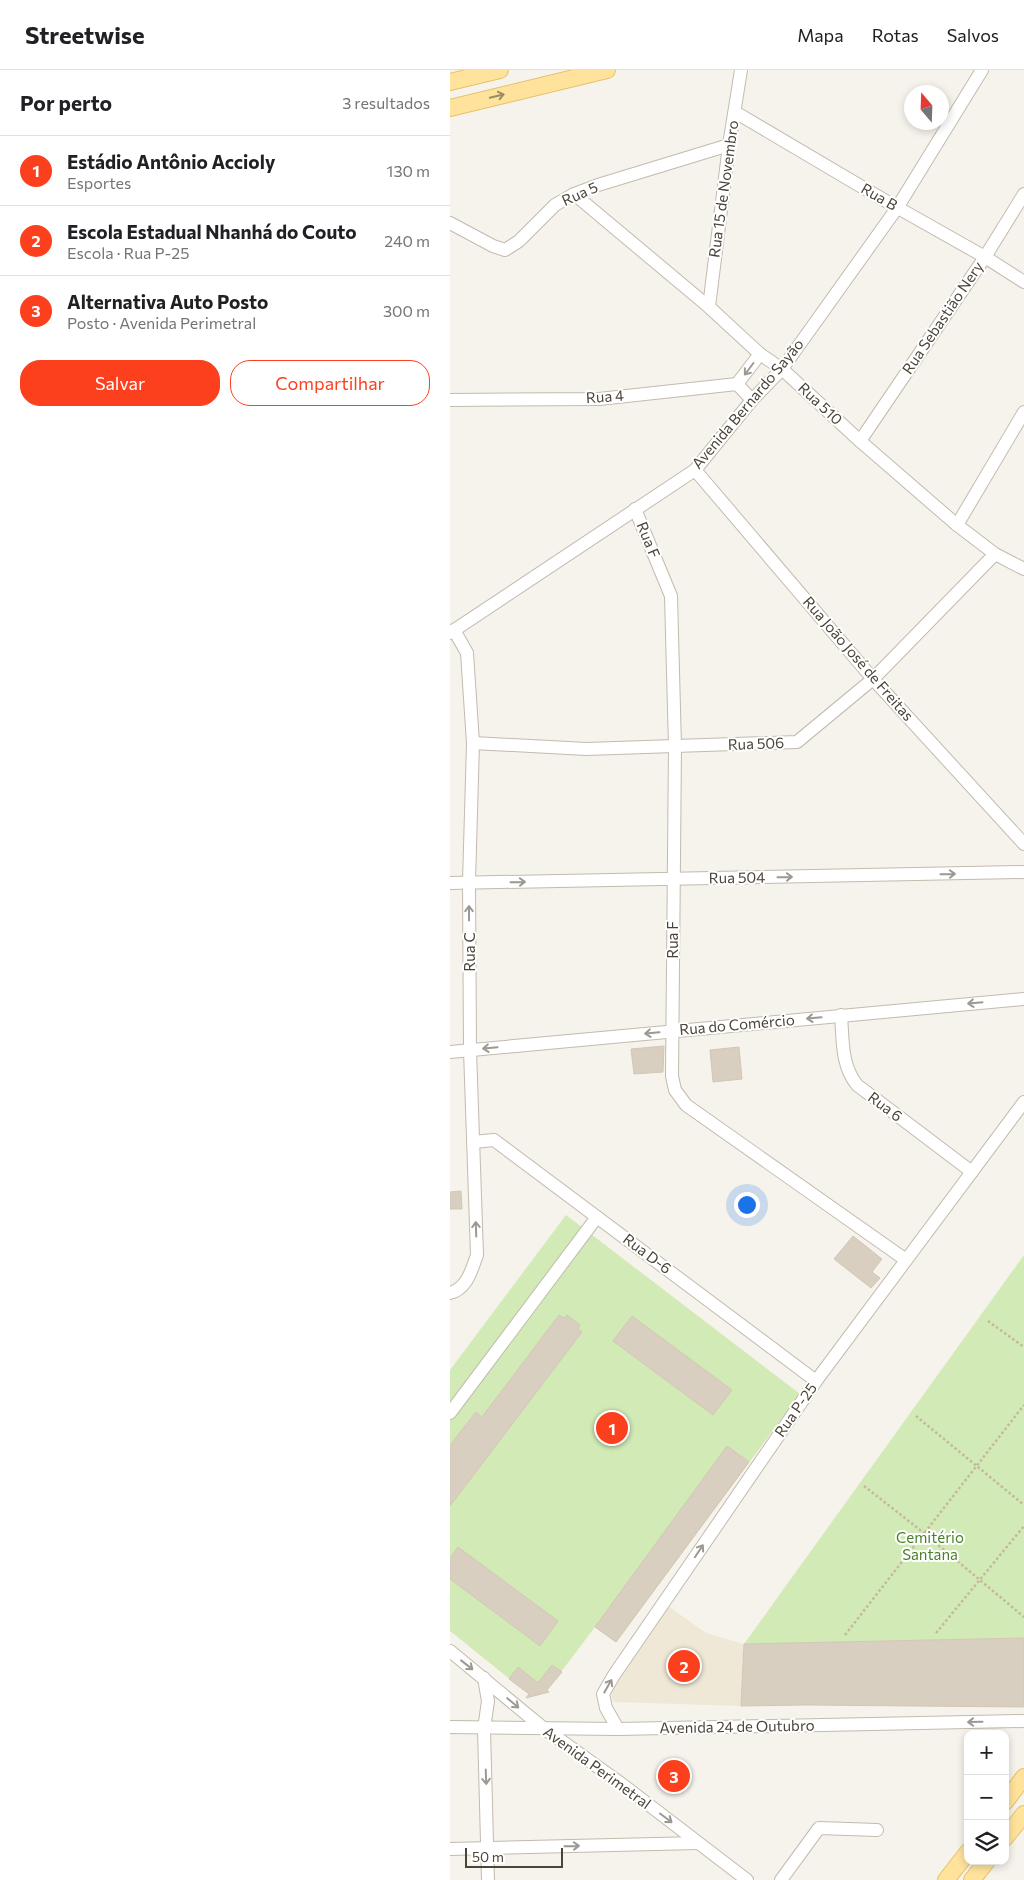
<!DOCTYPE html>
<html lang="pt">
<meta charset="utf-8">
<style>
:root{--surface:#fff;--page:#f2f2f2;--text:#202124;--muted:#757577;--line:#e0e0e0;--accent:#fc3f1d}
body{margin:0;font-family:Commissioner,sans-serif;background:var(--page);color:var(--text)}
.controls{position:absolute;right:15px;bottom:15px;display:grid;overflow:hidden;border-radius:10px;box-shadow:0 2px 8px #0003}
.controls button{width:45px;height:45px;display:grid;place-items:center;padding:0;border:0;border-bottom:1px solid var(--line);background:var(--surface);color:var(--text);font:25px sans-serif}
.compass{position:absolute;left:454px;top:15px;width:45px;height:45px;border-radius:50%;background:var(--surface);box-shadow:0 2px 8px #0003;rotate:341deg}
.scale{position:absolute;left:15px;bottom:12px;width:98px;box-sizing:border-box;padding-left:5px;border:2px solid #4b4439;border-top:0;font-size:14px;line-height:18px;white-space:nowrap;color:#4b4439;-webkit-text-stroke:4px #fff;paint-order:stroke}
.you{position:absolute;left:296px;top:1134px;width:18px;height:18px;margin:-12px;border:4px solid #fff;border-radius:50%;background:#1a73e8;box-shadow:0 0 0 8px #1a73e833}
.badge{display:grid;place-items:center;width:32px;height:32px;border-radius:50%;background:var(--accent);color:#fff;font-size:16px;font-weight:700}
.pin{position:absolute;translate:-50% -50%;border:2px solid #fff;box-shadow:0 1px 5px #0006}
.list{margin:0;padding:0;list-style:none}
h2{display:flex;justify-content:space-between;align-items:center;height:65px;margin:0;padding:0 20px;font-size:21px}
h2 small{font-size:16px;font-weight:400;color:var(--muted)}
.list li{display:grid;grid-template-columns:32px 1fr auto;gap:15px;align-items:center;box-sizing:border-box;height:70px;padding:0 20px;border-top:1px solid var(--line)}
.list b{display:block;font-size:19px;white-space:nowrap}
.list p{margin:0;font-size:16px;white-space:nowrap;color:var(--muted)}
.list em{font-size:16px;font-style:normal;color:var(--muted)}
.actions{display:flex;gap:10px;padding:15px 20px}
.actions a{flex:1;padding:11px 0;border:1px solid var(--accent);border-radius:20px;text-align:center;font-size:18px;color:var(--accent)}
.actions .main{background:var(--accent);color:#fff}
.icon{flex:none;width:28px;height:28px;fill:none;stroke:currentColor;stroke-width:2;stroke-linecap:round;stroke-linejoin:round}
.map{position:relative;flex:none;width:574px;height:1810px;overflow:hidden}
header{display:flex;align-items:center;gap:30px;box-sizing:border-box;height:70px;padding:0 25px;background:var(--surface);border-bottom:1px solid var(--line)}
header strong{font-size:24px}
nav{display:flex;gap:28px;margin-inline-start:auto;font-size:18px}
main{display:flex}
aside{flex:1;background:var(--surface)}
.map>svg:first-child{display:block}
</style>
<header>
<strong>Streetwise</strong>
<nav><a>Mapa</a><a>Rotas</a><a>Salvos</a></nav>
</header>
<main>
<aside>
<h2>Por perto<small>3 resultados</small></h2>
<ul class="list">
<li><span class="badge">1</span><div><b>Estádio Antônio Accioly</b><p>Esportes</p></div><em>130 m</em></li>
<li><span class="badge">2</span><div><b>Escola Estadual Nhanhá do Couto</b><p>Escola · Rua P-25</p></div><em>240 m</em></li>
<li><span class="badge">3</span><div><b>Alternativa Auto Posto</b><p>Posto · Avenida Perimetral</p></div><em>300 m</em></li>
</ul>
<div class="actions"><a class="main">Salvar</a><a>Compartilhar</a></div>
</aside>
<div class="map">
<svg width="574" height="1810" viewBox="0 0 574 1810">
<rect width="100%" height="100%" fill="#f6f3ec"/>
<!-- education -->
<polygon fill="#efe8d6" points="218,1536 256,1563 294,1574 291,1636 163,1632 160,1618"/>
<!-- green -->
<g fill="#d2eab5">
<polygon points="116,1145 350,1324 166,1572 145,1557 95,1623 81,1626 0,1561 0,1300"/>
<polygon points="574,1185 574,1568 294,1574"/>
</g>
<!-- building -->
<g fill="#d8cfc1" stroke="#d3c7b4">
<polygon points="214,976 213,1002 184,1004 181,979"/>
<polygon points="289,977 292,1009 263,1012 260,980"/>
<polygon points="11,1121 12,1139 0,1139 0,1122"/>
<polygon points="403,1166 432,1189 422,1202 430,1208 421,1218 384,1189"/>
<polygon points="109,1245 114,1248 117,1245 130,1255 128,1259 132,1262 0,1436 0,1375 26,1342 32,1347"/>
<polygon points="182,1246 282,1320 263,1345 163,1271"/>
<polygon points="277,1376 299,1392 166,1572 145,1557"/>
<polygon points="8,1477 108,1551 90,1576 0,1509 0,1488"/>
<polygon points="574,1568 574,1637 356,1635 291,1636 294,1574"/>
<polygon points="102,1595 112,1602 97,1620 99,1622 76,1628 79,1624 59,1609 68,1597 88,1613"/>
</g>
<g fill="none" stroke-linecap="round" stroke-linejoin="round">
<!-- minor casing -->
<g stroke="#c2bbae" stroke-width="14">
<g id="minor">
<polyline points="285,42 434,130 535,187 574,212"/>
<polyline points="124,124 259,237 310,284 332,299 410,371 507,455 545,484 574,499"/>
<polyline points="0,153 43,176 55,180 69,171 105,135 124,124 148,115 279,75"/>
<polyline points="259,237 279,75 291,0"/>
<polyline points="287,314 310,284"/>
<polyline points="0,330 149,329 287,314 302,330"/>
<polyline points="410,371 535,187 574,124"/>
<polyline points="245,400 423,609 574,774"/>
<polyline points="185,439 221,526 225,677 222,1006 225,1020 236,1035 456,1190"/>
<polyline points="507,455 574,342"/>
<polyline points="0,563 245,400 302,330 332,299 447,138 532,0"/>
<polyline points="23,673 136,679 347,672 423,609 545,484"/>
<polyline points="0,813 574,802"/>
<path d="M391,945C393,970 391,995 407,1015L522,1102"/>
<polyline points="0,982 574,929"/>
<polyline points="23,1072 44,1070 366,1311"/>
<path d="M0,1223C17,1219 22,1199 27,1185L20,980L19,812L23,673L17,583L4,560"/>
<polyline points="0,1343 147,1147"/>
<polyline points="0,1581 92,1657 173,1715 297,1810"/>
<polyline points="34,1608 38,1631 34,1659 38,1810"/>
<polyline points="0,1657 168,1659 574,1651"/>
<polyline points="168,1659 156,1638 153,1624 164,1605 366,1311 574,1032"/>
<polyline points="0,1779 248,1773"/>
<polyline points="331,1810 369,1758 427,1760"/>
</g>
</g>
<!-- major casing -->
<g stroke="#e6c16a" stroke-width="18">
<g id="major">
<polyline points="0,12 50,0"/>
<polyline points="0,38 157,0"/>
<polyline points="555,1732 574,1707"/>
<polyline points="555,1768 574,1744"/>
<polyline points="496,1810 518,1782"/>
<polyline points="522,1810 537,1791"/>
</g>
</g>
<!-- path -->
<g stroke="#c4b79f" stroke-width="2.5" stroke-dasharray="2.5 2.5" stroke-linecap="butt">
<polyline points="538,1251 574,1277"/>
<polyline points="466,1346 574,1435"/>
<polyline points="414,1416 474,1463 574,1547"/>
<polyline points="486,1563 574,1456"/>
<polyline points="395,1565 574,1335"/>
</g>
<!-- minor -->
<use href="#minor" stroke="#fff" stroke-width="12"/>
<!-- major -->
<use href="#major" stroke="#ffe39c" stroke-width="16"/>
</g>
<!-- one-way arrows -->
<defs><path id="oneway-shaft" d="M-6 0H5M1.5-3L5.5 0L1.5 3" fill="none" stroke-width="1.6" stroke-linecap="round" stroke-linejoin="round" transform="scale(1.25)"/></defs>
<use stroke="#9c8c66" href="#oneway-shaft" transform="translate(47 26) rotate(-14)"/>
<g stroke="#9c9892">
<use href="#oneway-shaft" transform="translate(299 299) rotate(127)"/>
<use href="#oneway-shaft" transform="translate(498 804) rotate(-1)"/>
<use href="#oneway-shaft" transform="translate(335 807) rotate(-1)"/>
<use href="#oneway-shaft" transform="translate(68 812) rotate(-1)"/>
<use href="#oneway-shaft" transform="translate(19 843) rotate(-90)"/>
<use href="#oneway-shaft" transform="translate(525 933) rotate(175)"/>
<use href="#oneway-shaft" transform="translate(364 948) rotate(175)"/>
<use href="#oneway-shaft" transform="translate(202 963) rotate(175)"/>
<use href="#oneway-shaft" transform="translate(40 978) rotate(175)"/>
<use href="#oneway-shaft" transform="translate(26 1159) rotate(-92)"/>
<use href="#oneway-shaft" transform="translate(249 1481) rotate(-56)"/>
<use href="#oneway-shaft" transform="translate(17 1595) rotate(38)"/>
<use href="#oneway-shaft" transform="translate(158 1616) rotate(-60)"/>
<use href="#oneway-shaft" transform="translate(63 1633) rotate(40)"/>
<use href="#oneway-shaft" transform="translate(525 1652) rotate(179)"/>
<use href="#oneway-shaft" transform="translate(36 1707) rotate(88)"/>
<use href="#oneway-shaft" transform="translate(216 1748) rotate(37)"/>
<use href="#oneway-shaft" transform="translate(122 1776) rotate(-1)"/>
</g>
<g text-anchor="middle" stroke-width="4" stroke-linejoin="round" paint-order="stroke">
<!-- street labels -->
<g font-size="15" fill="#4b4439" stroke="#fff">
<text transform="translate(274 119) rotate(-82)" y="5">Rua 15 de Novembro</text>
<text transform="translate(130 124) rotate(-24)" y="5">Rua 5</text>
<text transform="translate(429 127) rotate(30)" y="5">Rua B</text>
<text transform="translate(493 248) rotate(-56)" y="5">Rua Sebastião Nery</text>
<text transform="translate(155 327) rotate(-4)" y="5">Rua 4</text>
<text transform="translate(298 334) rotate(-50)" y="5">Avenida Bernardo Sayão</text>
<text transform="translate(370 334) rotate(43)" y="5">Rua 510</text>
<text transform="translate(198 470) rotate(68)" y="5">Rua F</text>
<text transform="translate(408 589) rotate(49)" y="5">Rua João José de Freitas</text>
<text transform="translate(306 674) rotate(-2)" y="5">Rua 506</text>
<text transform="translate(287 808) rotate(-1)" y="5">Rua 504</text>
<text transform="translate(223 870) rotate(-90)" y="5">Rua F</text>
<text transform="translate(20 882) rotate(-90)" y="5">Rua C</text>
<text transform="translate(287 955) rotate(-5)" y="5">Rua do Comércio</text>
<text transform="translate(435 1037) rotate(37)" y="5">Rua 6</text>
<text transform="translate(197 1184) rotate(37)" y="5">Rua D-6</text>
<text transform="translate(346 1340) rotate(-55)" y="5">Rua P-25</text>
<text transform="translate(287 1657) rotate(-1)" y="5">Avenida 24 de Outubro</text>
<text transform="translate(147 1698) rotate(36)" y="5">Avenida Perimetral</text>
</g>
<!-- park labels -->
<g font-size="15" fill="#4a7f2a" stroke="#fff">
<text x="480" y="1473">Cemitério<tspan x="480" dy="17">Santana</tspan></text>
</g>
</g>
</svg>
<div class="controls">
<button>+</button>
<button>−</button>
<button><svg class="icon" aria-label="layers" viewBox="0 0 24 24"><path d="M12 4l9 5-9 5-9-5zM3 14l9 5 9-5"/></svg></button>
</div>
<svg class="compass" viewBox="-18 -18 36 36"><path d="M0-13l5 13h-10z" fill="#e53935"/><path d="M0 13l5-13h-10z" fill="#757577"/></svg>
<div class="scale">50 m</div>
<div class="you"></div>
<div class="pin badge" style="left:162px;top:1358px">1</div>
<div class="pin badge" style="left:234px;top:1596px">2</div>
<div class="pin badge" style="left:224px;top:1706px">3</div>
</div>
</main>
